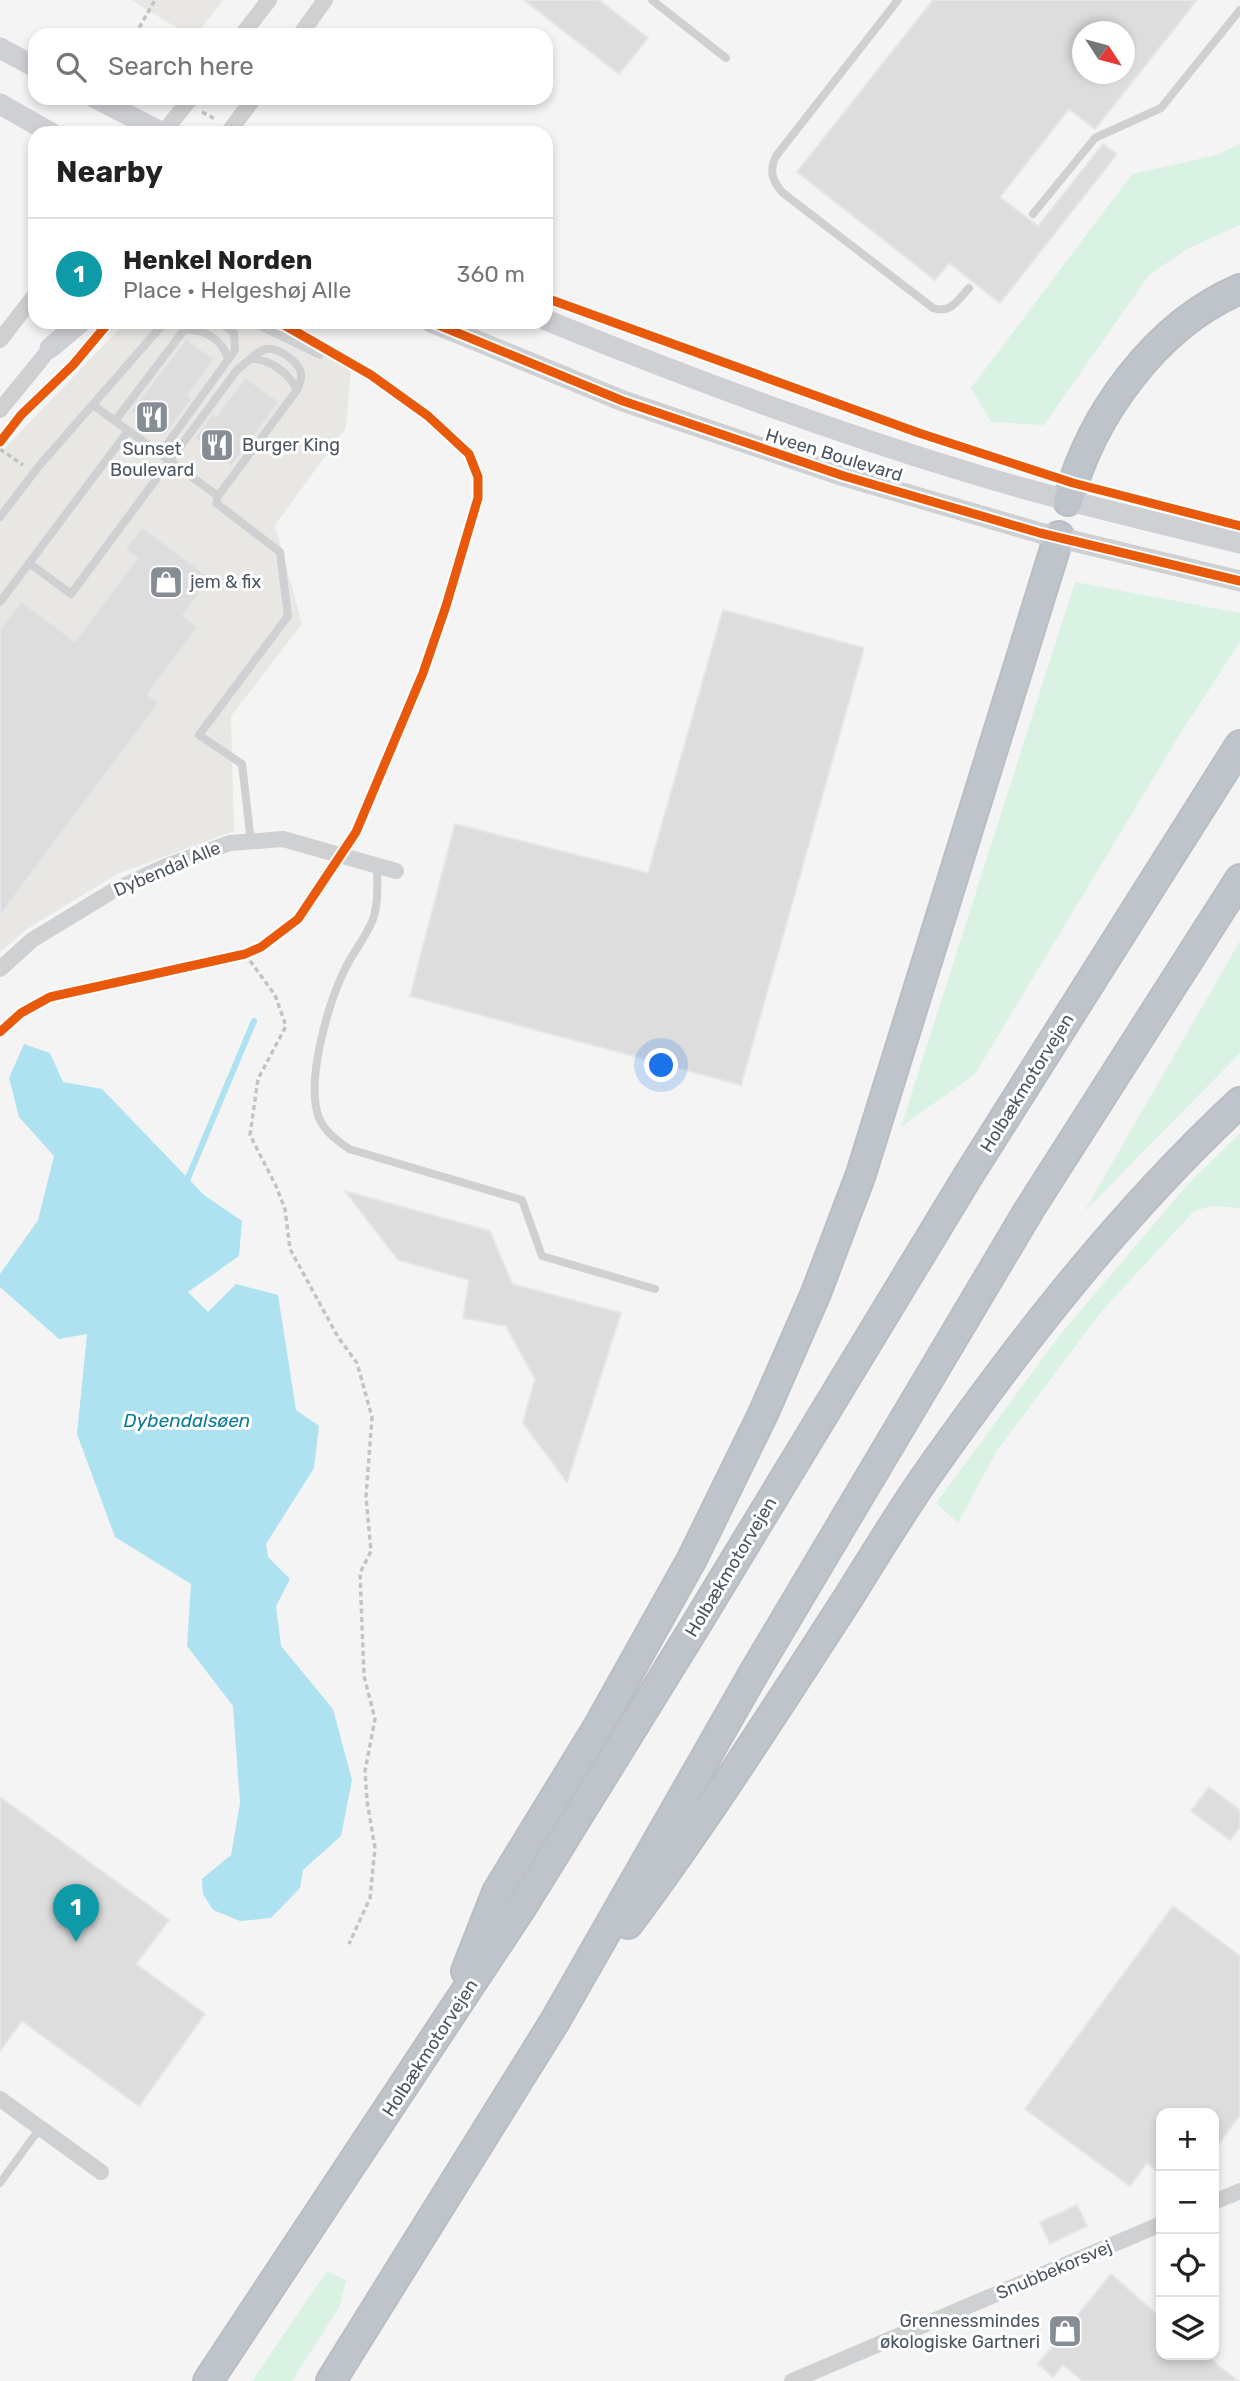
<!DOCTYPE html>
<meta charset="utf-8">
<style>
:root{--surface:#fff;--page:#f6f6f6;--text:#222;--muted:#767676;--line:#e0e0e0;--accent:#7c3aed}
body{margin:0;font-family:Rubik,sans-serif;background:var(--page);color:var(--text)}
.controls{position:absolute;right:21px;bottom:21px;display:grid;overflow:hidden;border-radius:14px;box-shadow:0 4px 10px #0003}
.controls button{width:63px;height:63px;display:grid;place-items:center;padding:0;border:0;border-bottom:2px solid var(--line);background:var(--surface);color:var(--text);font:35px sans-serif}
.compass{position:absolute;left:1072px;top:21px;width:63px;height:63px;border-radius:50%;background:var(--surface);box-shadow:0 4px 10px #0003;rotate:126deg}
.you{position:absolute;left:662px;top:1066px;width:24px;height:24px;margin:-18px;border:5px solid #fff;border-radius:50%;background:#1a73e8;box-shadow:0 0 0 10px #1a73e833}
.badge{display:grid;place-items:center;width:46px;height:46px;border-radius:50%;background:var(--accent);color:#fff;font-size:23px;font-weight:700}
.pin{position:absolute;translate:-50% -58px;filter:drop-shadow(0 2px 4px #0008)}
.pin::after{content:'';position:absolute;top:37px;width:24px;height:21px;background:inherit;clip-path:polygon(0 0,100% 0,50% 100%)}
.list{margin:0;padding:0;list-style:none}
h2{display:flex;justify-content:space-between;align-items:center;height:91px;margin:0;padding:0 28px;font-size:30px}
h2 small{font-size:23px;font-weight:400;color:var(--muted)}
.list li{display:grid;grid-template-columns:46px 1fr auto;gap:21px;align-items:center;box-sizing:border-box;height:112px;padding:0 28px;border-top:2px solid var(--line)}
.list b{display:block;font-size:26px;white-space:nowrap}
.list p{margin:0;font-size:23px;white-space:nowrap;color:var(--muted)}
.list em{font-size:23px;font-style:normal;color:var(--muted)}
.icon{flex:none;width:38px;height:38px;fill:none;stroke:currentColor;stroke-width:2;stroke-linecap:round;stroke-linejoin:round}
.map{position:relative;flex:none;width:1240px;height:2381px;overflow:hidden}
.search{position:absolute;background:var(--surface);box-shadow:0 4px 10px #0003;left:28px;top:28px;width:525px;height:77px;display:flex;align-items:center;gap:18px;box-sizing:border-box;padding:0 24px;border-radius:21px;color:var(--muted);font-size:26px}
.panel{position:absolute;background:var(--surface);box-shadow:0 4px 10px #0003;left:28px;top:126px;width:525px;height:203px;border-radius:21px}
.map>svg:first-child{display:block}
</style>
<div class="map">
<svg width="1240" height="2381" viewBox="0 0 1240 2381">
<rect width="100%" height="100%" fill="#f4f4f4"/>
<!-- commercial -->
<g fill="#e8e7e3">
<polygon points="131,0 223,0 196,35 189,35"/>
<polygon points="126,322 265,322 351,369 346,428 275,525 302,624 231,716 234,831 117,874 27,929 0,952 0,453"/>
</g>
<!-- green -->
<g fill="#d9f2e3">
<polygon points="1240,144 1240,225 1189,248 1149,275 1044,425 991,422 971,388 1132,174 1217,155"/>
<polygon points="1075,582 1240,613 1240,642 1180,734 975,1074 901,1127"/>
<polygon points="1240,941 1240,1053 1084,1212"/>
<polygon points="1240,1133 1240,1208 1212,1206 1194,1211 1101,1312 998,1449 958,1523 936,1503 1059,1336 1188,1184"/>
<polygon points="327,2271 346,2280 340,2306 292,2381 252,2381"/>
</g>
<!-- water -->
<polygon fill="#aee2f0" points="24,1044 50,1053 63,1082 102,1089 204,1195 242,1221 239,1256 188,1292 208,1312 236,1284 278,1295 296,1410 319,1426 314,1468 266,1544 268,1557 290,1579 276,1606 281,1646 333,1709 352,1780 341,1836 303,1870 300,1888 271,1918 240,1921 213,1910 203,1894 202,1879 231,1855 240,1803 233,1706 187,1646 191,1584 115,1537 77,1434 87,1334 59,1339 0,1287 0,1274 38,1220 54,1156 19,1117 9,1078"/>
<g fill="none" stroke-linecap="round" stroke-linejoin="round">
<!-- stream -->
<polyline stroke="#aee2f0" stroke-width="6" points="188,1178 254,1021"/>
</g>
<!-- building -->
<g fill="#ddddde" stroke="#e5e6e7" stroke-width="2" fill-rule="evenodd">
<polygon points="524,0 599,0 648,38 619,74"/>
<path d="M933,0H1197L1095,129L1069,109L1000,197L1038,226L1103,144L1117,154L1000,303L949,263L935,280L797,172ZM1082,32H1124V74H1082Z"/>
<polygon points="186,339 214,359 188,395 192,399 165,436 131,411"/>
<polygon points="245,377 279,402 232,466 195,438 212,414 216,417"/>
<polygon points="142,527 210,578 183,616 198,627 148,694 159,703 0,916 0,630 21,601 75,641 137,558 125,549"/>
<polygon points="723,610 864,648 741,1085 410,996 455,824 648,873"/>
<polygon points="345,1191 490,1231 512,1284 621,1313 567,1482 523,1423 535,1379 506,1326 463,1318 469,1280 398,1260"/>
<polygon points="1209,1787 1240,1810 1240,1827 1230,1840 1191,1811"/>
<polygon points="0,1797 169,1920 136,1964 205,2014 139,2106 22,2021 0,2051"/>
<polygon points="1173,1906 1240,1956 1240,2115 1214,2150 1214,2113 1161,2113 1161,2174 1147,2163 1130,2186 1025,2109"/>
<polygon points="1077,2205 1087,2226 1050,2244 1040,2222"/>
<polygon points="1111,2274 1161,2318 1161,2355 1206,2355 1238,2381 1083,2381 1063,2365 1053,2377 1038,2364"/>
</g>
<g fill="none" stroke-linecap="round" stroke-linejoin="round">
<!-- highway casing -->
<g stroke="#b9bec3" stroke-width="32">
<g id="highway">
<path d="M1068,501C1091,415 1156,325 1240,289"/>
<path d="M628,1924C707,1818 778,1706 850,1595C874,1556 898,1517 924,1479C1018,1345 1120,1214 1240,1102"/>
<polyline points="466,1971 497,1892 598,1727 692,1559 763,1414 816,1293 861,1174 1059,536"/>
<polyline points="208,2381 521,1908 694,1628 968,1176 1240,745"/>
<polyline points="331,2381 555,2021 755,1671 1029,1210 1240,879"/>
</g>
</g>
<!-- path -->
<g stroke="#bcc7c4" stroke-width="3.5" stroke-dasharray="5 3.5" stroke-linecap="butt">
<polyline points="135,35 155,0"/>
<polyline points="156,98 160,98"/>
<polyline points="202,112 217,120"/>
<polyline points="0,449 23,465"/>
<polyline points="245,954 275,995 286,1026 258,1079 250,1135 276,1186 285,1209 290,1249 338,1337 357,1363 372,1417 366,1497 371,1551 360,1573 364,1676 375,1719 365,1771 367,1801 375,1848 370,1898 349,1944"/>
</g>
<!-- lane -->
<g stroke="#ced0d2" stroke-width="8">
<polyline points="652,0 726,58"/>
<path d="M898,0L776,156C769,171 772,181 783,193L933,308C951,314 958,300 969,288"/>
<polyline points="1033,214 1095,138 1161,108 1240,10"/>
<polyline points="252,322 320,355"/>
<path d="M184,330C203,328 224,340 228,360"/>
<path d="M251,359C270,359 289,373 297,390"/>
<polyline points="93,405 218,496"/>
<polyline points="115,421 190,322"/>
<polyline points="160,454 235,350 234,333 219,322"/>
<polyline points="0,517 39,466 165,322"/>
<path d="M29,563L71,594L237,370C245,364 254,354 263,350C275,344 300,362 301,374C302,380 299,385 297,390L218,496L216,503L280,552L288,616L199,735L242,764L251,842"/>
<polyline points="0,602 128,431"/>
<path d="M377,866C377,883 379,902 373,919C366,938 352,953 344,971C328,1005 305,1082 319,1118C325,1132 337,1140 349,1149L522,1200L542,1256L655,1289"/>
<polyline points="0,2183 40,2128"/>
</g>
<!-- street -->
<g stroke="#ced0d2" stroke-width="16">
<polyline points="242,35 269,0"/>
<polyline points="300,35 325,0"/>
<polyline points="163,133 191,98"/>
<polyline points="228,133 254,98"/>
<polyline points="0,340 35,295"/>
<polyline points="0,410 57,340"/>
<polyline points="0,969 32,940 111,892 166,866 230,843 283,839 396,871"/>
<polyline points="0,2099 101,2172"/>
<polyline points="1214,2202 1240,2191"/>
<polyline points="792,2381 1161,2224"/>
</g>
<!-- secondary -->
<g stroke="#ced0d4" stroke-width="21">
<polyline points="0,48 35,67"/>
<polyline points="95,98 163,133"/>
<polyline points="0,104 51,133"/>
<path d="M546,320C683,376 822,428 964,471C1055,499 1147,520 1240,543"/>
<polyline points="431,322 623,401 844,476 1040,533 1240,581"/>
<polyline points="50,348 81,322"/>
</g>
<!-- highway -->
<use href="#highway" stroke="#bec4c9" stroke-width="28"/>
<!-- cycleway casing -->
<g stroke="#fff" stroke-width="13">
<g id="cycleway">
<polyline points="546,298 919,433 1073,483 1240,526"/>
<polyline points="431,322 623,401 844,476 1040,533 1240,581"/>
<polyline points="0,442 21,415 73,365 109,322"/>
<polyline points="0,1032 21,1013 50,997 245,954 261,947 298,919 356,832 423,673 446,606 478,498 478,477 469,454 428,416 371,375 279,322"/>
</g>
</g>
<!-- cycleway -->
<use href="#cycleway" stroke="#e8590c" stroke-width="9"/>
</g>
<!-- icons -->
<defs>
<g id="restaurant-square" transform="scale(1.75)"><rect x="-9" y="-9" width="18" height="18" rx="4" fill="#868d94" stroke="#fff"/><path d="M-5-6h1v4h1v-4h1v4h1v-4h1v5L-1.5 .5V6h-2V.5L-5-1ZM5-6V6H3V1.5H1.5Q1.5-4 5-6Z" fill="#fff"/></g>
<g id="shop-square" transform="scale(1.75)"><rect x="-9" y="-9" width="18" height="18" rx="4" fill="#868d94" stroke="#fff"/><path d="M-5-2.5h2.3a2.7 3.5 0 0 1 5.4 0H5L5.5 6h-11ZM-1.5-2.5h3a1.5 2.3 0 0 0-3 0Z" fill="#fff"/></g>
</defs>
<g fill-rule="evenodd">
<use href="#restaurant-square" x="152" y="417"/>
<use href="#restaurant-square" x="217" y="445"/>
<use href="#shop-square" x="166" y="582"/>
<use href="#shop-square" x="1065" y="2331"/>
</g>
<g text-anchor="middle" stroke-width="6" stroke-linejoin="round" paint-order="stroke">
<!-- poi labels -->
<g font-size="18" fill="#4a5661" stroke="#fff" text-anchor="start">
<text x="242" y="451">Burger King</text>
<text x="152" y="455" text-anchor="middle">Sunset<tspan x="152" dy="21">Boulevard</tspan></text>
<text x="190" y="588">jem &amp; fix</text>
<text x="1040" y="2327" text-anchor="end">Grennessmindes<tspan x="1040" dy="21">økologiske Gartneri</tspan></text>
</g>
<!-- street labels -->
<g font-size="18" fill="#4a5661" stroke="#fff">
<text transform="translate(834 455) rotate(17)" y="6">Hveen Boulevard</text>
<text transform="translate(167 869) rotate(-23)" y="6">Dybendal Alle</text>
<text transform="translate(1027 1083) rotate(-58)" y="6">Holbækmotorvejen</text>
<text transform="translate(731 1567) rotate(-59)" y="6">Holbækmotorvejen</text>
<text transform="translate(430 2048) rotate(-57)" y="6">Holbækmotorvejen</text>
<text transform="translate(1054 2270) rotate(-23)" y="6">Snubbekorsvej</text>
</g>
<!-- water labels -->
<g font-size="19" font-style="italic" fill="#0c7c9b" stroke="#fff">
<text x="187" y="1427">Dybendalsøen</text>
</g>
</g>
</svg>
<div class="controls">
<button>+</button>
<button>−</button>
<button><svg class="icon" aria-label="locate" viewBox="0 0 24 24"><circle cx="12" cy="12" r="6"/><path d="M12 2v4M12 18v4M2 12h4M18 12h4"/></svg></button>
<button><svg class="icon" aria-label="layers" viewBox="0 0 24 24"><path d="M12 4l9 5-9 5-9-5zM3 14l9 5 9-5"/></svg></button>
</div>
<svg class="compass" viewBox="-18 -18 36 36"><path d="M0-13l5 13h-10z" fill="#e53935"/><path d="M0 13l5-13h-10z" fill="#767676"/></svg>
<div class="you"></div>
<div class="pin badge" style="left:76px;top:1942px;background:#0f9aa8">1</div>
<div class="search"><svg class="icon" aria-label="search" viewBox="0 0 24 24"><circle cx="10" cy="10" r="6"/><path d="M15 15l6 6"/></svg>Search here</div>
<section class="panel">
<h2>Nearby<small></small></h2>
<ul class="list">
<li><span class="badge" style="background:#0f9aa8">1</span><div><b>Henkel Norden</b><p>Place · Helgeshøj Alle</p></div><em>360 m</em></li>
</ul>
</section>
</div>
